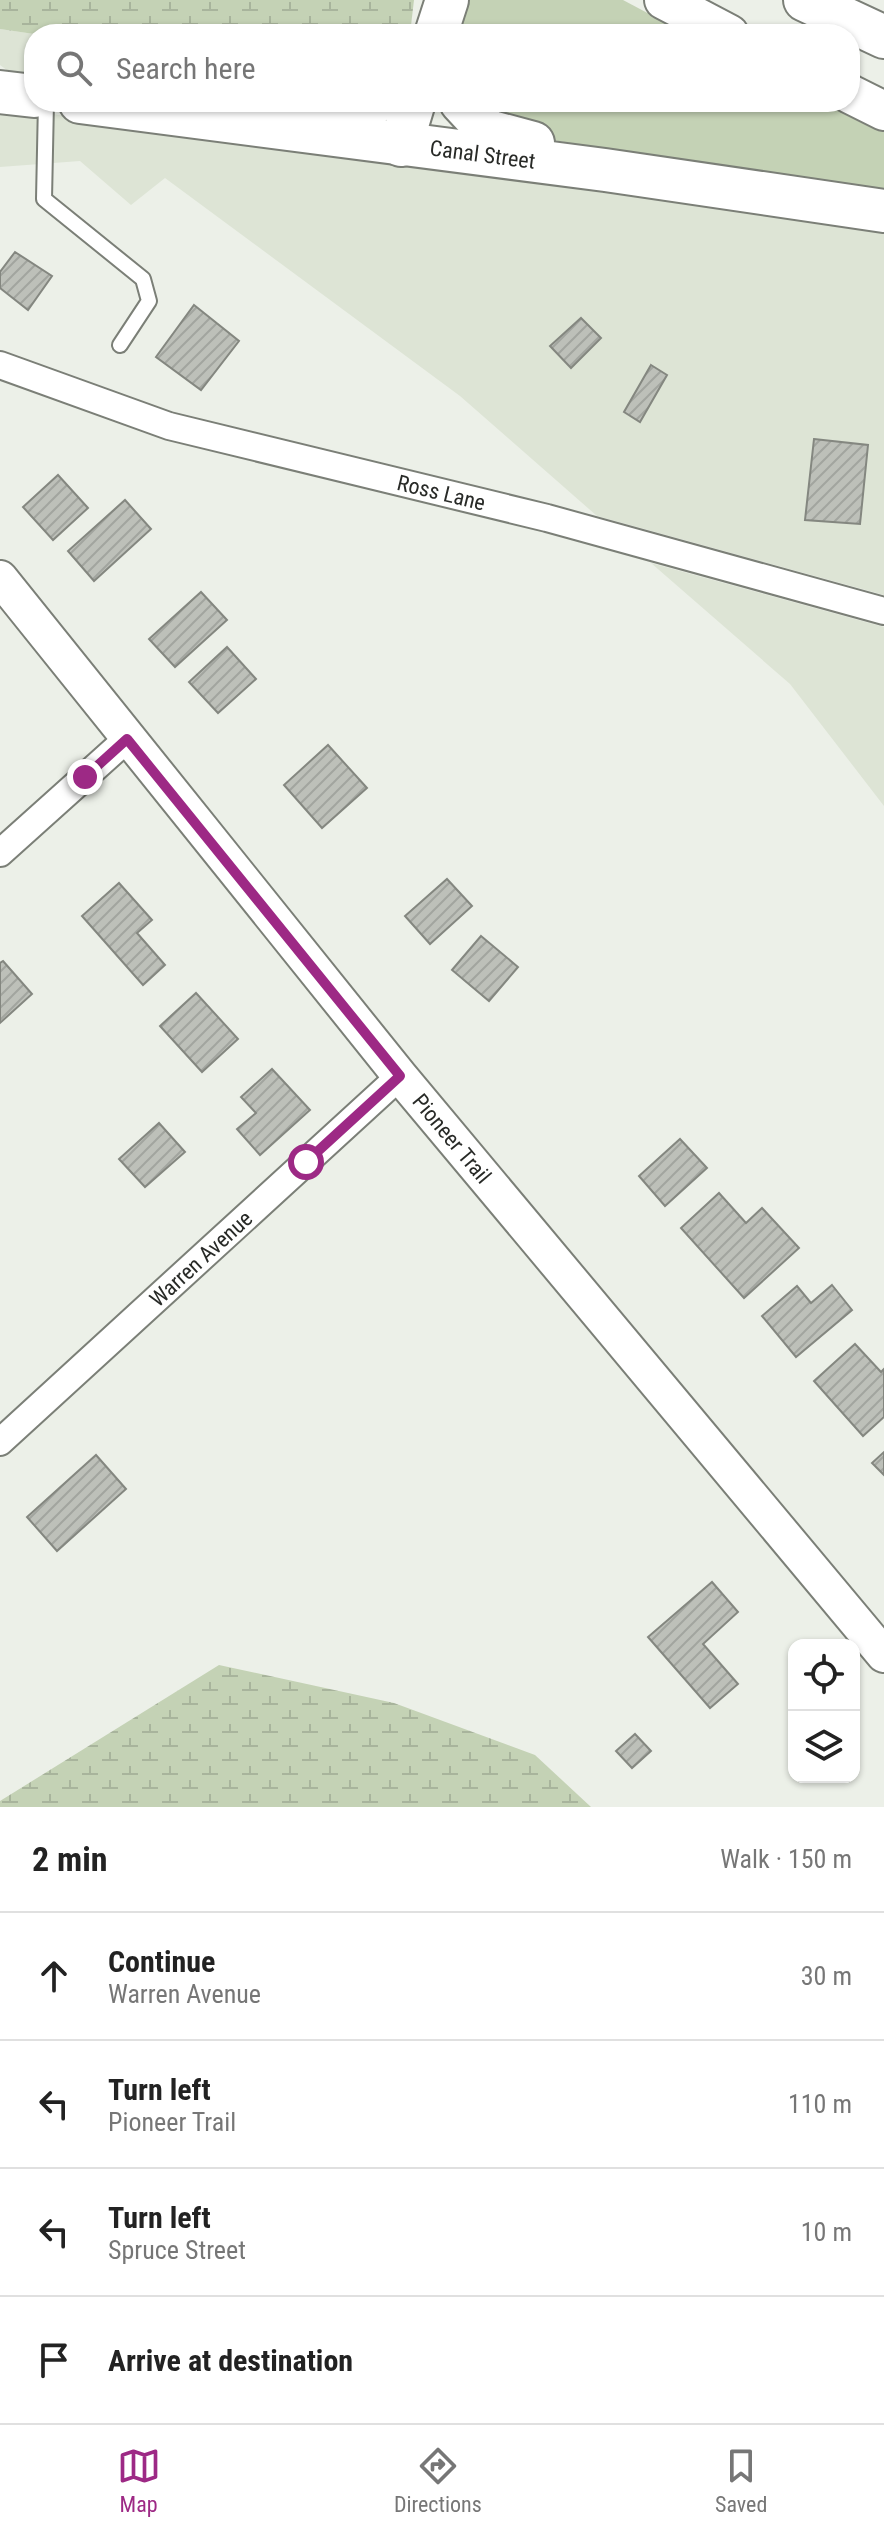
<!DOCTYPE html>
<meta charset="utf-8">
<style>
:root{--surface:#fff;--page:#f2f2f2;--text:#222;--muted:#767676;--line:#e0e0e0;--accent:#9d2985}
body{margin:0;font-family:"Roboto Condensed",sans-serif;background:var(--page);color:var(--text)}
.controls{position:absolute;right:24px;bottom:24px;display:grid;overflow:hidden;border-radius:16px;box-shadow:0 2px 6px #0004}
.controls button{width:72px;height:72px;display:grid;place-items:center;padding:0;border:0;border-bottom:2px solid var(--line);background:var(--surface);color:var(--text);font:40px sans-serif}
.stop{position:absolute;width:24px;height:24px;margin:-18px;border:6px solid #9d2985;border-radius:50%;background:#fff}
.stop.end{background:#9d2985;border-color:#fff;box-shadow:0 2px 8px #0008}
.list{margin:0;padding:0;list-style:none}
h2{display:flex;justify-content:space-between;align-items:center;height:104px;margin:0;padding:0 32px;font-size:34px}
h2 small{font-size:26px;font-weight:400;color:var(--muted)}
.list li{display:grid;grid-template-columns:52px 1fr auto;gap:24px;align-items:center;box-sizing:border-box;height:128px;padding:0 32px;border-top:2px solid var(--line)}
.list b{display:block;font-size:30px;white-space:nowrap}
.list p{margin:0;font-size:26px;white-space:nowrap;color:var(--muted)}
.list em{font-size:26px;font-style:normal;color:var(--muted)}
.icon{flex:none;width:44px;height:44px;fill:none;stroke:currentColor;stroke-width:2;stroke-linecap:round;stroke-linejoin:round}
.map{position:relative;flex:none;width:884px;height:1807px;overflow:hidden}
.search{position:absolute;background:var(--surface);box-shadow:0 2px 6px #0004;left:24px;right:24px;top:24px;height:88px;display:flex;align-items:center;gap:20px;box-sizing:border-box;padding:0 28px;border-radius:32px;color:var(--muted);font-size:30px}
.sheet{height:616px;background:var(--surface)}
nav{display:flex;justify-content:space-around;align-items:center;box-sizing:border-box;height:112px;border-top:2px solid var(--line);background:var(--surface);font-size:22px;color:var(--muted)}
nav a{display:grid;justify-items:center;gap:4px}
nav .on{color:var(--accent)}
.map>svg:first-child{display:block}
</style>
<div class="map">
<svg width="884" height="1807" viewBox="0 0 884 1807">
<defs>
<pattern id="wetland-marsh" width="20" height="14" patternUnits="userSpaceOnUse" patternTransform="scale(2)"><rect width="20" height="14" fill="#c4d2b5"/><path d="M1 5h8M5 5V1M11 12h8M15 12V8" fill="none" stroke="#a8b49c"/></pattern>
<pattern id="building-hatch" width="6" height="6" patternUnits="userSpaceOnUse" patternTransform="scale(2)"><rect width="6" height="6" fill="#bdc0b9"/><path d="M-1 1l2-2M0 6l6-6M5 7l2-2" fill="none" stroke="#a2a59f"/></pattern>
</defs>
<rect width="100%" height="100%" fill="#ecf0e8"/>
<!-- built -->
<g fill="#dde4d5">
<polygon points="0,29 34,34 34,81 19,79 0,65"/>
<polygon points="0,107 884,227 884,595 597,516 460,396 165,178 131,205 80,161 0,167"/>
<polygon points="651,563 884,627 884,806 790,684"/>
</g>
<!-- green -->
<g fill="#c4d2b5">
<polygon points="467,0 623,0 687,34 458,34"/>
<polygon points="465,102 821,102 884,132 884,198 513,133"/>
</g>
<!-- wetland -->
<g fill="url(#wetland-marsh)">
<polygon points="0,0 414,0 410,34 34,34 0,29"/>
<polygon points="219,1665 394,1703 535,1755 591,1807 0,1807 0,1801"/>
</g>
<!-- building -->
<g fill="url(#building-hatch)" stroke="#848780" stroke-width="2">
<polygon points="15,252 52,276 28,310 0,288 0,272"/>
<polygon points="194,305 239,341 201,390 156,357"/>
<polygon points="581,318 601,338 571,368 550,346"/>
<polygon points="651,365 667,375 640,422 624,412"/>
<polygon points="814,439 868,445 860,524 805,520"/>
<polygon points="58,475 88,508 53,540 23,507"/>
<polygon points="125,500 151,529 94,581 68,551"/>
<polygon points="201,592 227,620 175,667 149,639"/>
<polygon points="227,647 256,679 218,713 189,682"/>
<polygon points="328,745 367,788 322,828 284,785"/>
<polygon points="447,879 472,906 430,944 405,916"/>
<polygon points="119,883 152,920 137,933 165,965 143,985 82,916"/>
<polygon points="481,936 518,967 489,1001 452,970"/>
<polygon points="3,961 32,994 0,1023 0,963"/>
<polygon points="196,993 238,1039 202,1072 160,1026"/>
<polygon points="272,1069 310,1110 260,1155 237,1129 256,1113 241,1097"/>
<polygon points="159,1123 185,1152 145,1187 119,1159"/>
<polygon points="680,1139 707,1168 665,1206 639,1176"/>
<polygon points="719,1193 746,1223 762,1208 799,1248 744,1298 681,1228"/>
<polygon points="832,1285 852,1310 796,1357 762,1316 797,1286 811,1303"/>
<polygon points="855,1344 881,1372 884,1369 884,1417 863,1436 814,1381"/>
<polygon points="884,1452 884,1475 872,1463"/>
<polygon points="96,1455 126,1489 57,1551 27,1517"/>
<polygon points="712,1582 738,1612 703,1644 738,1684 710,1708 648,1637"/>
<polygon points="635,1734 651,1751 632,1768 616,1751"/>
</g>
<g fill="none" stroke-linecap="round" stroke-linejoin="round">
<!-- service casing -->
<g stroke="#7b7f77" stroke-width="18">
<polyline id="service" points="46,102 44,199 143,279 149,301 120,345"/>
</g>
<!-- minor casing -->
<g stroke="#7b7f77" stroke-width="30">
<g id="minor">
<path id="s1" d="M0,365L169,426L547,518L884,611"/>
<polyline points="0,853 127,739"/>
<path id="s2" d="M0,1442L400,1076"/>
</g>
</g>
<!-- tertiary casing -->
<g stroke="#7b7f77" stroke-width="38">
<g id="tertiary">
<path id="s3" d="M0,578L400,1076L884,1655"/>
</g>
</g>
<!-- secondary casing -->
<g stroke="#7b7f77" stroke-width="42">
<g id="secondary">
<polyline points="664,0 729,34"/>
<polyline points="850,94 884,111"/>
</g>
</g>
<!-- primary casing -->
<g stroke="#7b7f77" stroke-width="46">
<g id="primary">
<polyline points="805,0 884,37"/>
<polyline points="436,34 447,0"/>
<polyline points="0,92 34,96"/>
<path id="s4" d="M80,102L605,170L884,211"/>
<polyline points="461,102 488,131 533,143"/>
<polyline points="309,127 343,119 376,102"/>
<polyline points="401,145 414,102"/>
</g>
</g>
<!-- service -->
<use href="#service" stroke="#fff" stroke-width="14"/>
<!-- minor -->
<use href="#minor" stroke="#fff" stroke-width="26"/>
<!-- tertiary -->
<use href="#tertiary" stroke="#fff" stroke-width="34"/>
<!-- secondary -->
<use href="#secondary" stroke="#fff" stroke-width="38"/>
<!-- primary -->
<use href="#primary" stroke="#fff" stroke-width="42"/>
</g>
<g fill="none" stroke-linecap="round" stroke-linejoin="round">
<!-- route -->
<polyline stroke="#9d2985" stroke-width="10" points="85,777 127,739 400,1076 306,1162"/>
</g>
<g text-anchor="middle" stroke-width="6" stroke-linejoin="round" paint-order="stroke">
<!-- street labels -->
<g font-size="22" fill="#282a27" stroke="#f9fdf5">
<text dy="8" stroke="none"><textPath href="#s4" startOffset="406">Canal Street</textPath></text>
<text dy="8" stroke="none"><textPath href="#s1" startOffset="460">Ross Lane</textPath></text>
<text dy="8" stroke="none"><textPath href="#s3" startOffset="720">Pioneer Trail</textPath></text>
<text dy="8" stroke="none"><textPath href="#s2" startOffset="272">Warren Avenue</textPath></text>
</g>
</g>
</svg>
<div class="controls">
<button><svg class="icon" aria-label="locate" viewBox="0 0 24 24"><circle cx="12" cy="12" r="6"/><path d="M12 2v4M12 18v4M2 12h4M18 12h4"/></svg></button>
<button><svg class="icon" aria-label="layers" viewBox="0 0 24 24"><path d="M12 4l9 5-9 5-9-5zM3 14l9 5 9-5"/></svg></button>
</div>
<div class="stop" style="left:306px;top:1162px"></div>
<div class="stop end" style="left:85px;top:777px"></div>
<div class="search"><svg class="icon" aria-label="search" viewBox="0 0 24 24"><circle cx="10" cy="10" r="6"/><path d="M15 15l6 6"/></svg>Search here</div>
</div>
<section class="sheet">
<h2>2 min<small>Walk · 150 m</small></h2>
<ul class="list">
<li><svg class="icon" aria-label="ahead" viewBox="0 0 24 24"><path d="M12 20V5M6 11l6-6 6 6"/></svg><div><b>Continue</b><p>Warren Avenue</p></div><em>30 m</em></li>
<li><svg class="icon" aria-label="left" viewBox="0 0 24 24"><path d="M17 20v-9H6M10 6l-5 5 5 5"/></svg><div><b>Turn left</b><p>Pioneer Trail</p></div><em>110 m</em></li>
<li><svg class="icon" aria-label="left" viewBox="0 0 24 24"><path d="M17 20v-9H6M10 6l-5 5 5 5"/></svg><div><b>Turn left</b><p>Spruce Street</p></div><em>10 m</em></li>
<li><svg class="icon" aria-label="arrive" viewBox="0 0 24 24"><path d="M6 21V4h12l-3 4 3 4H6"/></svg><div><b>Arrive at destination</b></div></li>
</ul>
</section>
<nav>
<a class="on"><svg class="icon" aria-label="map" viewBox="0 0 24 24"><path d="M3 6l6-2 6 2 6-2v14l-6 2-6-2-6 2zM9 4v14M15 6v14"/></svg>Map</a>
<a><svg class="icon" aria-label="directions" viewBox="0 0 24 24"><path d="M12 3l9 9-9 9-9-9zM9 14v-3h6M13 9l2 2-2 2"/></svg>Directions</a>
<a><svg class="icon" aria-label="saved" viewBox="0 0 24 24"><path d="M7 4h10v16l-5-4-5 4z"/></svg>Saved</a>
</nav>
